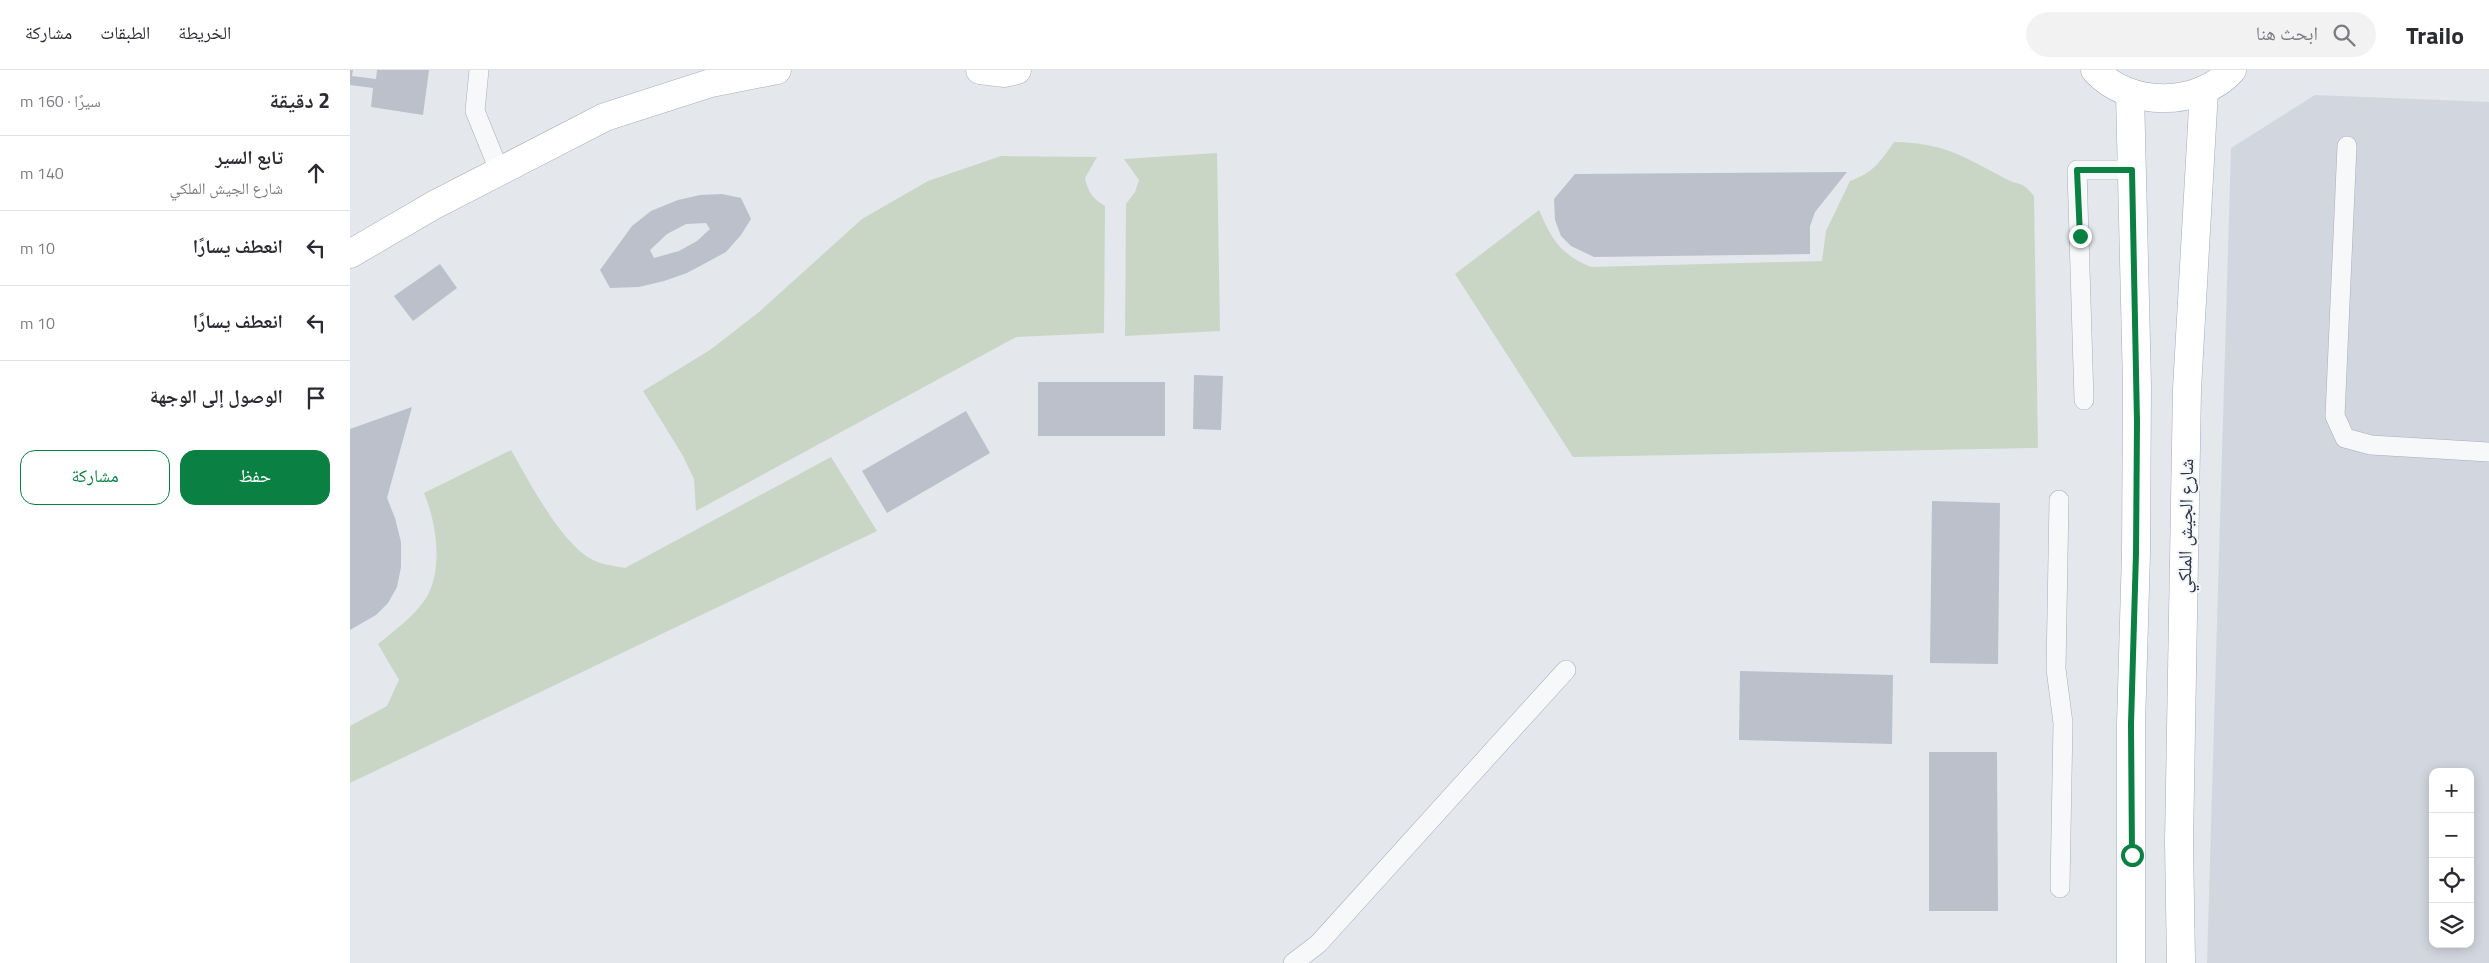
<!DOCTYPE html>
<html lang="ar">
<meta charset="utf-8">
<style>
:root{--surface:#fff;--page:#f2f2f3;--text:#2b2b33;--muted:#7c7c81;--line:#e1e1e2;--accent:#0b8043}
body{margin:0;font-family:"Titillium Web","Noto Naskh Arabic",sans-serif;background:var(--page);color:var(--text);direction:rtl}
.controls{position:absolute;right:15px;bottom:15px;display:grid;overflow:hidden;border-radius:10px;box-shadow:0 2px 12px #0003}
.controls button{width:45px;height:45px;display:grid;place-items:center;padding:0;border:0;border-bottom:1px solid var(--line);background:var(--surface);color:var(--text);font:25px sans-serif}
.stop{position:absolute;width:15px;height:15px;margin:-11px;border:4px solid #0b8043;border-radius:50%;background:#fff}
.stop.end{background:#0b8043;border-color:#fff;box-shadow:0 1px 5px #0008}
.list{margin:0;padding:0;list-style:none}
h2{display:flex;justify-content:space-between;align-items:center;height:65px;margin:0;padding:0 20px;font-size:21px}
h2 small{font-size:16px;font-weight:400;color:var(--muted)}
.list li{display:grid;grid-template-columns:32px 1fr auto;gap:15px;align-items:center;box-sizing:border-box;height:75px;padding:0 20px;border-top:1px solid var(--line)}
.list b{display:block;font-size:19px;white-space:nowrap}
.list p{margin:0;font-size:16px;white-space:nowrap;color:var(--muted)}
.list em{font-size:16px;font-style:normal;color:var(--muted)}
.actions{display:flex;gap:10px;padding:15px 20px}
.actions a{flex:1;padding:11px 0;border:1px solid var(--accent);border-radius:15px;text-align:center;font-size:18px;color:var(--accent)}
.actions .main{background:var(--accent);color:#fff}
.icon{flex:none;width:28px;height:28px;fill:none;stroke:currentColor;stroke-width:2;stroke-linecap:round;stroke-linejoin:round}
.map{position:relative;flex:none;width:2139px;height:893px;overflow:hidden;direction:ltr}
header{display:flex;align-items:center;gap:30px;box-sizing:border-box;height:70px;padding:0 25px;background:var(--surface);border-bottom:1px solid var(--line)}
header strong{font-size:24px}
nav{display:flex;gap:28px;margin-inline-start:auto;font-size:18px}
.search{width:350px;height:45px;background:var(--page);display:flex;align-items:center;gap:12px;box-sizing:border-box;padding:0 18px;border-radius:28px;color:var(--muted);font-size:19px}
main{display:flex}
aside{flex:1;background:var(--surface)}
.map>svg:first-child{display:block}
</style>
<header>
<strong>Trailo</strong>
<div class="search"><svg class="icon" aria-label="search" viewBox="0 0 24 24"><circle cx="10" cy="10" r="6"/><path d="M15 15l6 6"/></svg>ابحث هنا</div>
<nav><a>الخريطة</a><a>الطبقات</a><a>مشاركة</a></nav>
</header>
<main>
<div class="map">
<svg width="2139" height="893" viewBox="0 0 2139 893">
<rect width="100%" height="100%" fill="#e4e7ec"/>
<!-- built -->
<path fill="#d2d6de" fill-rule="evenodd" d="M1965,25L2139,32V893H1857L1881,78ZM2083,702H2120V874H2083Z"/>
<!-- green -->
<g fill="#c9d6c5">
<path d="M1544,72C1594,73 1613,86 1656,109C1671,117 1670,109 1684,126L1688,378L1223,387L1105,204L1189,140C1202,170 1210,184 1241,197L1472,191L1476,161L1500,111C1523,103 1531,91 1544,72Z"/>
<polygon points="867,83 870,261 775,266 776,134 785,122 789,110 774,89"/>
<path d="M651,86L747,87L735,108C738,122 743,129 755,136L754,263L666,267L346,441L344,409L333,386L293,321L360,280L409,242L512,149L578,111Z"/>
<path d="M161,380C179,411 212,476 245,491C254,495 266,496 275,498L481,387L527,461L0,713V656L37,636L49,610L28,574C45,560 67,544 78,525C93,495 86,452 74,423Z"/>
</g>
<!-- building -->
<g fill="#bbc0ca" fill-rule="evenodd">
<polygon points="0,0 3,0 2,6 26,9 27,0 79,0 73,45 21,37 23,18 0,15"/>
<polygon points="1497,102 1465,142 1460,156 1460,184 1244,187 1221,176 1211,166 1205,150 1204,129 1225,104"/>
<path d="M372,124L391,128L401,149L391,165L376,182L337,203L314,211L289,217L260,218L250,200L282,156L301,141L328,130L350,125ZM356,153L360,159L347,171L329,181L304,188L300,180L317,164L336,154Z"/>
<polygon points="90,194 107,218 63,251 44,226"/>
<polygon points="844,305 873,306 871,360 843,359"/>
<rect x="688" y="312" width="127" height="54"/>
<polygon points="62,337 37,428 45,448 51,472 51,497 47,517 38,533 26,545 0,560 0,359"/>
<polygon points="616,341 640,383 537,443 512,401"/>
<polygon points="1582,431 1650,433 1648,594 1580,593"/>
<polygon points="1390,601 1543,605 1542,674 1389,670"/>
<polygon points="1579,682 1647,682 1648,841 1579,841"/>
</g>
<g fill="none" stroke-linecap="round" stroke-linejoin="round">
<!-- lane casing -->
<g stroke="#a9aeb7" stroke-width="20">
<g id="lane">
<polyline points="129,0 125,41 149,100"/>
<polyline points="1997,76 1985,346 1995,368 2021,375 2139,382"/>
<polyline points="1734,330 1727,100 1782,100"/>
<polyline points="1709,430 1706,599 1713,653 1710,818"/>
<polyline points="943,893 968,874 1216,600"/>
</g>
</g>
<!-- secondary casing -->
<g stroke="#a9aeb7" stroke-width="29">
<g id="secondary">
<polyline points="630,0 655,3 667,0"/>
<polyline points="0,184 84,135 255,47 361,13 427,0"/>
</g>
</g>
<!-- primary casing -->
<g stroke="#a3abb8" stroke-width="29">
<g id="primary">
<path d="M1745,0C1779,38 1849,37 1882,0"/>
<polyline points="1780,23 1787,315 1786,483 1781,655 1781,893"/>
<polyline points="1831,893 1829,773 1837,319 1854,20"/>
</g>
</g>
<!-- lane -->
<use href="#lane" stroke="#f7f8fa" stroke-width="19"/>
<!-- secondary -->
<use href="#secondary" stroke="#fff" stroke-width="28"/>
<!-- primary -->
<use href="#primary" stroke="#fff" stroke-width="28"/>
</g>
<g fill="none" stroke-linecap="round" stroke-linejoin="round">
<!-- route -->
<polyline stroke="#0b8043" stroke-width="6" points="1730,166 1727,100 1782,100 1787,352 1786,483 1781,654 1782,785"/>
</g>
<g text-anchor="middle" stroke-width="4" stroke-linejoin="round" paint-order="stroke">
<!-- street labels -->
<g font-size="19" fill="#2b3445" stroke="#f4f6f9">
<text transform="translate(1835 456) rotate(-89)" y="7">شارع الجيش الملكي</text>
</g>
</g>
</svg>
<div class="controls">
<button>+</button>
<button>−</button>
<button><svg class="icon" aria-label="locate" viewBox="0 0 24 24"><circle cx="12" cy="12" r="6"/><path d="M12 2v4M12 18v4M2 12h4M18 12h4"/></svg></button>
<button><svg class="icon" aria-label="layers" viewBox="0 0 24 24"><path d="M12 4l9 5-9 5-9-5zM3 14l9 5 9-5"/></svg></button>
</div>
<div class="stop" style="left:1782px;top:785px"></div>
<div class="stop end" style="left:1730px;top:166px"></div>
</div>
<aside>
<h2>2 دقيقة<small>سيرًا · 160 m</small></h2>
<ul class="list">
<li><svg class="icon" aria-label="ahead" viewBox="0 0 24 24"><path d="M12 20V5M6 11l6-6 6 6"/></svg><div><b>تابع السير</b><p>شارع الجيش الملكي</p></div><em>140 m</em></li>
<li><svg class="icon" aria-label="left" viewBox="0 0 24 24"><path d="M17 20v-9H6M10 6l-5 5 5 5"/></svg><div><b>انعطف يسارًا</b></div><em>10 m</em></li>
<li><svg class="icon" aria-label="left" viewBox="0 0 24 24"><path d="M17 20v-9H6M10 6l-5 5 5 5"/></svg><div><b>انعطف يسارًا</b></div><em>10 m</em></li>
<li><svg class="icon" aria-label="arrive" viewBox="0 0 24 24"><path d="M6 21V4h12l-3 4 3 4H6"/></svg><div><b>الوصول إلى الوجهة</b></div></li>
</ul>
<div class="actions"><a class="main">حفظ</a><a>مشاركة</a></div>
</aside>
</main>
